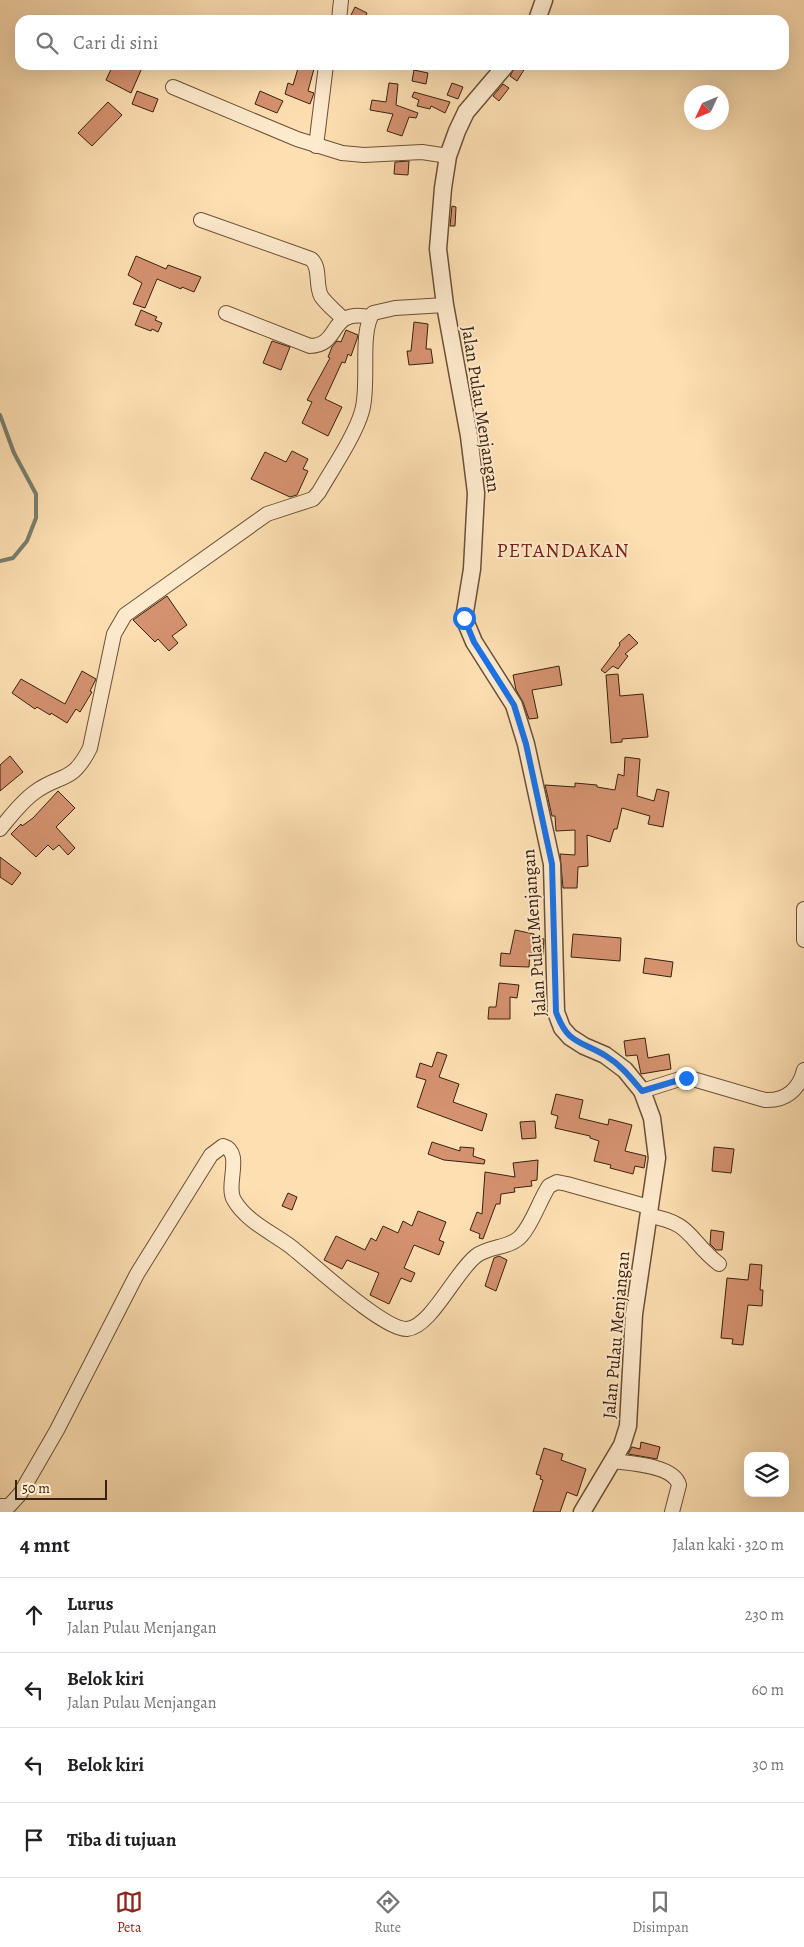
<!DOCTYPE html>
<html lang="id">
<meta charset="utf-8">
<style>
:root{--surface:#fff;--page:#f6f6f6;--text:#202124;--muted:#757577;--line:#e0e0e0;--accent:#8f2418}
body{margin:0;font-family:Alegreya,serif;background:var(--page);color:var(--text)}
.controls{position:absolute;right:15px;bottom:15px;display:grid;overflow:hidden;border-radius:10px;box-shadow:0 5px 20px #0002}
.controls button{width:45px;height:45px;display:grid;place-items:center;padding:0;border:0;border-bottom:1px solid var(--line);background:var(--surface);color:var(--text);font:25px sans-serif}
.compass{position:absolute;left:684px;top:85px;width:45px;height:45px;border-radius:50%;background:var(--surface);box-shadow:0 5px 20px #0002;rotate:226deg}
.scale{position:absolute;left:15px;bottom:12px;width:92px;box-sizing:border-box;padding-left:5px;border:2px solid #3a210d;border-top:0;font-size:14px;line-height:18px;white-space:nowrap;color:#3a210d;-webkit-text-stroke:4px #feeacd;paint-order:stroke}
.stop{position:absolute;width:15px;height:15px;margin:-11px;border:4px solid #1a73e8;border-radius:50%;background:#fff}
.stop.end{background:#1a73e8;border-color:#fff;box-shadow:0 1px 5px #0008}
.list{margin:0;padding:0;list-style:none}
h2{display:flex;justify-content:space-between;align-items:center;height:65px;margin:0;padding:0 20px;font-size:21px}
h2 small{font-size:16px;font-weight:400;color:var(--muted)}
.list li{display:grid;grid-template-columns:32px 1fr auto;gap:15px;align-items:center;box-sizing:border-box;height:75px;padding:0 20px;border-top:1px solid var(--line)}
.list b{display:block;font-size:19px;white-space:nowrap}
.list p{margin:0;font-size:16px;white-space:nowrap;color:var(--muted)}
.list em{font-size:16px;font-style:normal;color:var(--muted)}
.icon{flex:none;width:28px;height:28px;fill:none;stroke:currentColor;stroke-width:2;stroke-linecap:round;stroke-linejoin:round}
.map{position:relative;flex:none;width:804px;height:1512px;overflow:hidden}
.search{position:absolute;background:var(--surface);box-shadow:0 5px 20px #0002;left:15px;right:15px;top:15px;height:55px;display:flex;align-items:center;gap:12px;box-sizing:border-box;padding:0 18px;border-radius:15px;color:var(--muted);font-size:19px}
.sheet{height:365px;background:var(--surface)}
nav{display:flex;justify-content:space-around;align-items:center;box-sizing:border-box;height:70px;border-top:1px solid var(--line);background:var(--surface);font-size:14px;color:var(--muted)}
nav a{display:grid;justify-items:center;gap:2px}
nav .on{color:var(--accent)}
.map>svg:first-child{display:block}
</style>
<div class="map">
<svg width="804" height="1512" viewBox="0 0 804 1512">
<rect width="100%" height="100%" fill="#fddfb2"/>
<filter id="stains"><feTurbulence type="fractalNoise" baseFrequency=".004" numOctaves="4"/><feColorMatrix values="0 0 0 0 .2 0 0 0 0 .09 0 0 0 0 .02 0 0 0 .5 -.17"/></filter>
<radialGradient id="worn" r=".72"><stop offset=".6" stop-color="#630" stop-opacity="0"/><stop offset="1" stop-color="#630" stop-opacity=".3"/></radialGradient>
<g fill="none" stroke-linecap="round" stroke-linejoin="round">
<!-- stream -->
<polyline stroke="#777e6f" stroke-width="4" points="0,415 14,453 36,494 36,518 27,541 13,558 0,561"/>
</g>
<!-- building -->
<g fill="#d59270" stroke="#3a210d">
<polygon points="355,7 367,13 364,20 350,17"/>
<polygon points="113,65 137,65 142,68 131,93 106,80"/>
<polygon points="299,65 315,65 308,91 314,93 310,104 285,94 288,83 293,85"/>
<polygon points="516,65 527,65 517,81 510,76"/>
<polygon points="414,70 428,73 426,84 412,81"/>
<polygon points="389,83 398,84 396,105 418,113 416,118 409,117 402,136 387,131 393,114 370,110 372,100 386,102"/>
<polygon points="452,83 463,87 458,99 447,95"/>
<polygon points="503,84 509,88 499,101 493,96"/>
<polygon points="137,91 158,99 153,112 132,104"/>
<polygon points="260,91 283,101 277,113 255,104"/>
<polygon points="414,92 450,102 445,113 431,106 430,109 417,106 419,100 412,97"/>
<polygon points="108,102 122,115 92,146 78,133"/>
<polygon points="409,161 408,175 394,174 395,162"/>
<polygon points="452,206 456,207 455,226 450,226"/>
<polygon points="136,256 166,269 168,265 201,277 194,292 182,287 181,289 157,279 145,308 133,304 142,283 128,275"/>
<polygon points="141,310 157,317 155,320 162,323 158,332 152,329 151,331 135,325"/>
<polygon points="414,322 428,324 426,349 431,349 433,363 409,365 407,351 411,351"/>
<polygon points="346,330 358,335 357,339 351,356 348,354 345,363 342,362 325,399 342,407 328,436 302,423 312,402 307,400 330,358 328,357 332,347 337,341 341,342"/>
<polygon points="272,341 290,347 281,370 263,363"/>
<polygon points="292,451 308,459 303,469 308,471 297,495 290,497 251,479 265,452 286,462"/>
<polygon points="167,596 187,625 172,636 178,643 169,651 158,639 155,642 133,620"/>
<polygon points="629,634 638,643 625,654 628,656 618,669 613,666 605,673 601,670 620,645 619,643"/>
<polygon points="559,666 562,685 532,690 538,718 529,719 523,702 516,690 513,675"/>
<polygon points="82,671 96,679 90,691 92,692 80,712 76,709 67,723 51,713 50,715 37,707 35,709 12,693 21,679 65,704"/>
<polygon points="618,674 620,696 643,694 648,737 622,739 622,742 611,743 606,675"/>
<polygon points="10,756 23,772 0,791 0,765"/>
<polygon points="625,757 640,759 637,796 654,801 657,789 669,792 663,827 648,824 650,816 622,808 617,829 614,829 610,842 587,835 588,866 578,867 577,888 563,888 560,854 575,855 575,830 556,831 555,816 552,816 545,785 575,787 575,783 597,785 597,787 615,790 618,774 624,776"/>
<polygon points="58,791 75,808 56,827 75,848 68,855 59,845 53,850 48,845 36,857 11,834 21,824 22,826 33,818"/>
<polygon points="0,857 21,873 12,885 0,877"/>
<polygon points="515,930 534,934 533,938 544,939 543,955 530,953 529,967 500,966 501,953 510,954"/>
<polygon points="573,934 621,938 620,961 571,957"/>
<polygon points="645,958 673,962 671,977 643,973"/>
<polygon points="499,983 519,985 517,998 510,997 510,1019 488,1019 489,1007 496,1007"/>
<polygon points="645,1038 648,1058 669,1054 671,1069 641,1074 637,1055 626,1056 624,1041"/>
<polygon points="437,1052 447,1055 439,1077 459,1084 453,1102 487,1114 482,1131 417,1107 426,1080 416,1077 420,1063 432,1067"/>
<polygon points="556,1094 583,1100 579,1118 608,1125 609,1119 632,1125 625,1151 646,1156 644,1168 635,1166 633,1174 610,1168 611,1165 594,1161 599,1141 590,1138 590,1136 555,1128 558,1116 551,1114"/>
<polygon points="535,1121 536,1138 522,1139 520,1122"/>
<polygon points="432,1142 460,1151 460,1147 474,1148 473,1156 485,1160 484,1164 444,1160 428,1154"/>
<polygon points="714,1147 734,1149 731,1173 712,1171"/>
<polygon points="538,1160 537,1180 531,1181 532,1186 514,1188 515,1192 501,1194 500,1204 496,1204 483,1239 479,1238 480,1234 470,1230 477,1212 482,1214 485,1172 515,1177 513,1163"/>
<polygon points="288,1193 297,1197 292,1210 282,1206"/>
<polygon points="418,1211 446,1222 439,1240 444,1242 439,1255 414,1245 404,1268 415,1273 411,1282 401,1278 389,1304 370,1295 379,1273 347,1260 342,1269 324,1260 336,1236 365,1250 371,1238 376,1241 383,1226 398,1233 403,1221 412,1226"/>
<polygon points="711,1230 724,1232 722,1250 716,1250 710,1244"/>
<polygon points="499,1256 507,1260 496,1291 485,1286 494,1258"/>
<polygon points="750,1264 762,1265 760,1290 763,1290 762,1306 748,1305 743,1345 732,1344 733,1339 721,1338 727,1278 748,1280"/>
<polygon points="641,1442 660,1447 657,1459 628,1454 632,1447 640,1449"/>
<polygon points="544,1448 563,1454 561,1460 586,1469 577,1496 567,1492 560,1512 533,1512 543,1480 540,1479 541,1476 536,1474"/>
</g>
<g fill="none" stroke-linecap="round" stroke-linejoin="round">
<!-- minor casing -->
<g stroke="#6b5036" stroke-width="16">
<g id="minor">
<polyline points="339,20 341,0"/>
<polyline points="173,87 297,139 342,153 364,155 422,152 448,156"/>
<polyline points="316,146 326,65"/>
<path d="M201,220L311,259C321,267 315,284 321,296C327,305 336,311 343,319"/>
<path d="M226,313L310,346C342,345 327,308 370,317"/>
<path d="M0,829C11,816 21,802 35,792C61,773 72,784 90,748L114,634L125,615L267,514L313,499L319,492C331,471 356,434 362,411C370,384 359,333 373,313L395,308L445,305"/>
<polyline points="804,909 804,940"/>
<path d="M642,1091L686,1077L765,1100C785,1101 799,1090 804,1070"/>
<path d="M649,1216C692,1222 689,1241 719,1264"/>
<path d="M612,1461C629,1463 674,1465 679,1485L672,1512"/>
<path d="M0,1506H9L20,1494L57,1430L137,1274L211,1155L223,1146C244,1152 225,1185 234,1200C246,1221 271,1232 290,1246C311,1262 383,1330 407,1329C431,1327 456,1271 476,1256C489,1246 511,1248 521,1236C533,1223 539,1201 549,1186L557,1182L567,1184L649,1207"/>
</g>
</g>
<!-- tertiary casing -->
<g stroke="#6b5036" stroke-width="19">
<g id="tertiary">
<polyline points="537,20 544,0"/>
<polyline points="506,65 466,112 457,131 448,156 443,188 438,249 445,305 469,436 476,493 472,569 464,618 474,642 514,705 526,744 552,864 556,1012 562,1028 570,1037 584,1046 605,1055 625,1070 642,1091 652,1118 657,1158 634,1314 628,1426 622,1445 582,1512"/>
</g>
</g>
<!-- minor -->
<use href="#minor" stroke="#feeacd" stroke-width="14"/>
<!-- tertiary -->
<use href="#tertiary" stroke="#feeacd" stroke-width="16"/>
</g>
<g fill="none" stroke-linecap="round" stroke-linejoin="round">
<!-- route -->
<path stroke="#1a73e8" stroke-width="6" d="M464,618L474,642L514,705L526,744L552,864L556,1012C568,1045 580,1040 606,1056C621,1065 631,1078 642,1091L686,1078"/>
</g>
<g text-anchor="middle" stroke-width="4" stroke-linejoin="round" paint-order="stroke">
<!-- street labels -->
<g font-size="18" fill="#3a210d" stroke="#feeacd">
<text transform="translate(481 409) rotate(81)" y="6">Jalan Pulau Menjangan</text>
<text transform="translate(534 933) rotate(-94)" y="6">Jalan Pulau Menjangan</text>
<text transform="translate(616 1335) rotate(-85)" y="6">Jalan Pulau Menjangan</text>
</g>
<!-- quarter labels -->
<g font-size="20" letter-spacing="1" fill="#7a1f14" stroke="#feeacd">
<text x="563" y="557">PETANDAKAN</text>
</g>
</g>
<rect width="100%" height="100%" filter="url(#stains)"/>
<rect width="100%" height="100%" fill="url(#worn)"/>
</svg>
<div class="controls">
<button><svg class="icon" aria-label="layers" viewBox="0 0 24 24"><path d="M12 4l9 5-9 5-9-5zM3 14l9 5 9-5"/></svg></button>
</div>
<svg class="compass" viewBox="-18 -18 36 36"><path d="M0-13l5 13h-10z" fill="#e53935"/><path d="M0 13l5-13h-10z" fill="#757577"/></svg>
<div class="scale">50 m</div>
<div class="stop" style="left:464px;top:618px"></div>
<div class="stop end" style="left:686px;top:1078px"></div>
<div class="search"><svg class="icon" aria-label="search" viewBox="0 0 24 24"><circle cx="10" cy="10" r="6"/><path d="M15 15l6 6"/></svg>Cari di sini</div>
</div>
<section class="sheet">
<h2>4 mnt<small>Jalan kaki · 320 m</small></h2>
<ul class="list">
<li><svg class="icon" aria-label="ahead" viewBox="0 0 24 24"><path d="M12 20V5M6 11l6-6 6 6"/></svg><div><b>Lurus</b><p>Jalan Pulau Menjangan</p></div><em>230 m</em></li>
<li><svg class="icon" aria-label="left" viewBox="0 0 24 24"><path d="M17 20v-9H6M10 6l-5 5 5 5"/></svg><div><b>Belok kiri</b><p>Jalan Pulau Menjangan</p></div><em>60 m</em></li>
<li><svg class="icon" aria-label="left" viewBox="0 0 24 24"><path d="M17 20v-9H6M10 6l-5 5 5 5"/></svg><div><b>Belok kiri</b></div><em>30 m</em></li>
<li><svg class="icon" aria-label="arrive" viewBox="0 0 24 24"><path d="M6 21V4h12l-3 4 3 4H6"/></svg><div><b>Tiba di tujuan</b></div></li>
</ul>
</section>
<nav>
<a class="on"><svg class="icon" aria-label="map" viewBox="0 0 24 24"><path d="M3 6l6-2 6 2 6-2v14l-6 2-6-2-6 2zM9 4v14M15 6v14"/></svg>Peta</a>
<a><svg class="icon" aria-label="directions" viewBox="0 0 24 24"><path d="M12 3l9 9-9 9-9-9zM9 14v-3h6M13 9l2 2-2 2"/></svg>Rute</a>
<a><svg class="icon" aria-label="saved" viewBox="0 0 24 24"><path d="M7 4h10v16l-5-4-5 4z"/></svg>Disimpan</a>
</nav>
